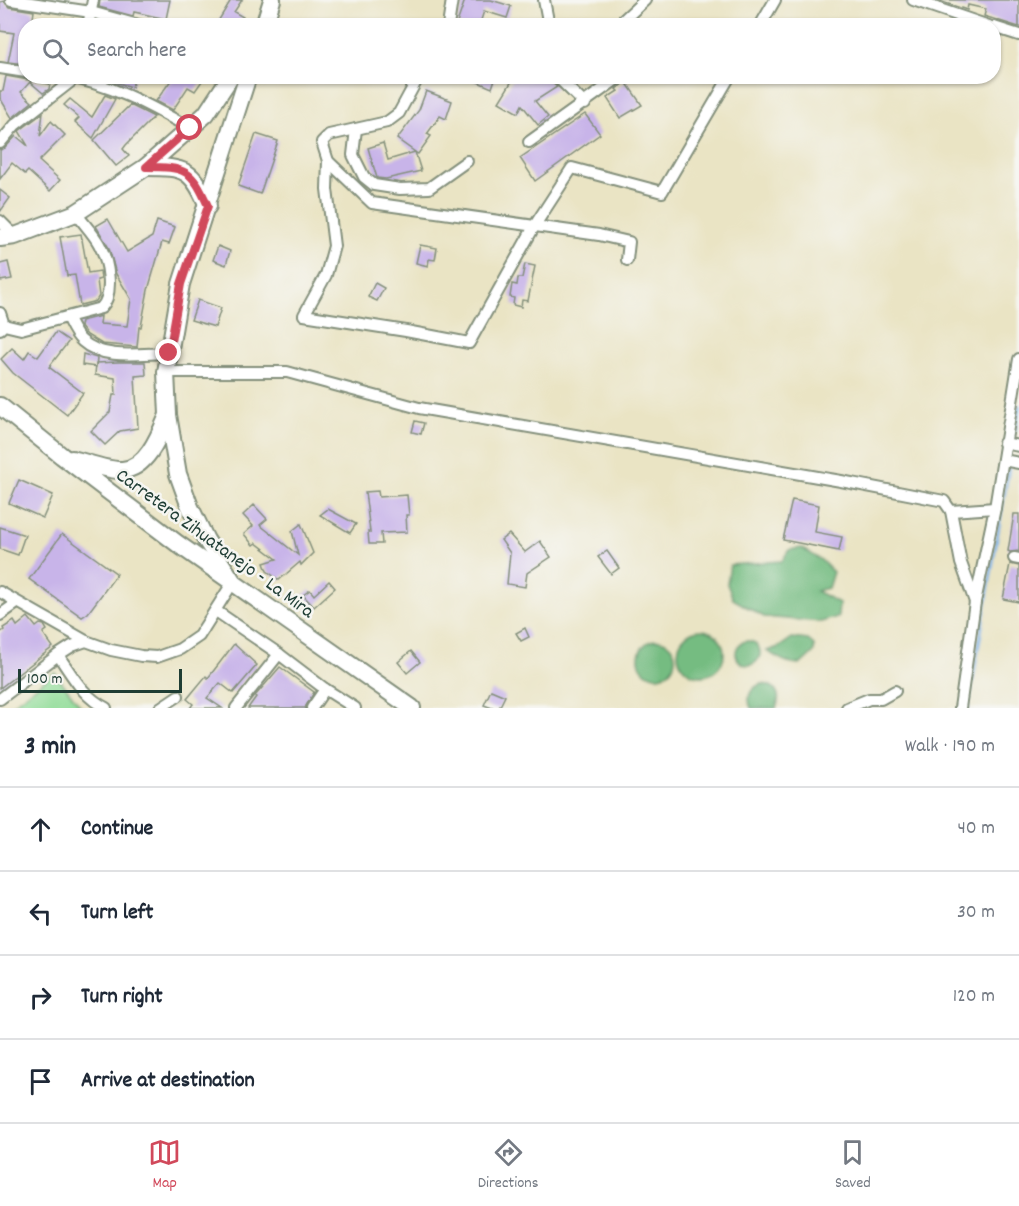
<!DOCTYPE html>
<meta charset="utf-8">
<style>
:root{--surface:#fff;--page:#f6f6f7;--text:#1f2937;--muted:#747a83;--line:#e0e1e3;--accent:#d1495b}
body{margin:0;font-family:Dekko,sans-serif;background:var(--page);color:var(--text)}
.scale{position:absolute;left:18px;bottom:15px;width:164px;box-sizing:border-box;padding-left:6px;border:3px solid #1f3d34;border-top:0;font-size:16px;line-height:21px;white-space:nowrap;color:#1f3d34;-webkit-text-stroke:4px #f6f6f2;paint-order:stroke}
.stop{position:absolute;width:18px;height:18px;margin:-14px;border:4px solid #d1495b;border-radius:50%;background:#fff}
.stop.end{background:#d1495b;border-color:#fff;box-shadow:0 2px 6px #0008}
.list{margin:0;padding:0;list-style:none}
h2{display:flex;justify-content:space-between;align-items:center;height:78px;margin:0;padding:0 24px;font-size:26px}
h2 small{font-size:20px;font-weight:400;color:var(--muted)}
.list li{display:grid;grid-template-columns:39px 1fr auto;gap:18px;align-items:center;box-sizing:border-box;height:84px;padding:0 24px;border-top:2px solid var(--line)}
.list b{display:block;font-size:22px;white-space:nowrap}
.list em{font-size:20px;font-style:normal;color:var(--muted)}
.icon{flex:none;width:33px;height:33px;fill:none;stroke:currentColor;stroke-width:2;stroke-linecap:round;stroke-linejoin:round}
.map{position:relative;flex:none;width:1019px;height:708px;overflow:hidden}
.search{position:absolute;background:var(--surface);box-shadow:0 2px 4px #0004;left:18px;right:18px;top:18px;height:66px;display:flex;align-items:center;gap:15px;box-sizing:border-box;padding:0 21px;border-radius:24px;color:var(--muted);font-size:22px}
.sheet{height:414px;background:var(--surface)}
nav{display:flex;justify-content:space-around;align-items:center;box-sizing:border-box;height:84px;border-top:2px solid var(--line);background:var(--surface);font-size:16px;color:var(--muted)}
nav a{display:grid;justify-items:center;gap:3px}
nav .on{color:var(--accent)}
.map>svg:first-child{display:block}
</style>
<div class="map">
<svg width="1019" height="708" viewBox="0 0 1019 708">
<rect width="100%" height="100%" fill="#f6f6f2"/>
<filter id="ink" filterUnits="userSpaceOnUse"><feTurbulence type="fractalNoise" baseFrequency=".0167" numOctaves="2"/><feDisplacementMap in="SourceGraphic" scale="12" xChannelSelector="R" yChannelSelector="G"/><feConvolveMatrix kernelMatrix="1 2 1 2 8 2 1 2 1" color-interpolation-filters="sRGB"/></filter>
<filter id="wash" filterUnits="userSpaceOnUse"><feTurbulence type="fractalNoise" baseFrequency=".008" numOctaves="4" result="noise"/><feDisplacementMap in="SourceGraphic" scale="24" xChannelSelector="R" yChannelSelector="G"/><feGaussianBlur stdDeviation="1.35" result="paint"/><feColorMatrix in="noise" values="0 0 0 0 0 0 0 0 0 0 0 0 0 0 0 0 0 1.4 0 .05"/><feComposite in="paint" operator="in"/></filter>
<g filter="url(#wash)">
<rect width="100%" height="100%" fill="#eae4c4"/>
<!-- green -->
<polygon fill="#92dd99" stroke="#588d66" stroke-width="1.5" points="55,673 82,708 8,708 54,673"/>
<!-- forest -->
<g fill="#75bc81" stroke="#4a7c5a" stroke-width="1.5">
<polygon points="802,548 821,560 833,572 828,588 816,591 839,603 838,617 821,622 764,617 733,599 727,584 730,565 782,561 789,550"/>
<circle cx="701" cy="653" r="23"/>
<path d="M792,638L808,640L814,645V652L801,664C787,664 778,658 767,651L779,647Z"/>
<circle cx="657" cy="658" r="18"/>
<circle cx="748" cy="653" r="12"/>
<path d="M762,684C776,685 782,695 776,708H751C746,696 751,687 762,684Z"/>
</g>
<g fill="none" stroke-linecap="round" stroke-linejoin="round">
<!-- stream -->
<g stroke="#79b2e9" stroke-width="3">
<polyline points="1015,432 1019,406"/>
<polyline points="968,708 1009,467"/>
</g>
</g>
<g id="blocks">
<!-- building -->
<g fill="#c8b4e9">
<polygon points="100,0 170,0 166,19 134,12 133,16 99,7"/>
<polygon points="231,0 242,0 234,12 243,17 237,26 222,26 217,23"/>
<polygon points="465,0 491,0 511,6 507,18 484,11 479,26 463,26 457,23"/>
<polygon points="936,0 1019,0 1019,27 984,16 986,9 968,5 967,10"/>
<polygon points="4,1 9,7 34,11 32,26 26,26 25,64 8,62 14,33 0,31 0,2"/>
<polygon points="6,76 50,84 49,89 43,93 30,82 21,92 32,102 12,118 0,98 0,91 3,91"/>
<polygon points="105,76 135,76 132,87 104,79"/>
<polygon points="174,76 194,76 202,81 195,91 188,87 173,110 156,101"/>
<polygon points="464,76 496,76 492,88"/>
<polygon points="515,76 543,76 557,87 535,101 548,117 538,125 522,105 518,113 499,102"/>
<polygon points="626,82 642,105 620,118 607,98 618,91 616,89"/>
<polygon points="426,91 452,101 446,119 440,116 427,134 431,136 418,154 415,152 421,171 386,179 377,178 368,148 383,143 388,160 415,152 397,139 419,110"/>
<polygon points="105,95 115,99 93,138 75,122 79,118 64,105 70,99 92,117"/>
<polygon points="130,105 154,117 126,145 123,149 129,156 116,166 94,140"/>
<polygon points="43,113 40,136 51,121 65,135 39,161 60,180 50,191 28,171 25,174 12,163 0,179 0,150 5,148 16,136 28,146 19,131"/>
<polygon points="585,114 600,134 535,181 520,158"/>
<polygon points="256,134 278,141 260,194 238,186"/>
<polygon points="0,190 10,198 0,212"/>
<polygon points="108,219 127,252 152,237 157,221 175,227 169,244 162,242 148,290 141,327 139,327 137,347 102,344 87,335 80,326 81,321 101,316 100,324 127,326 131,299 116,274 109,248 96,226"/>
<polygon points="81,234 88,273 100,271 101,279 97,280 99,296 96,301 80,305 75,275 67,276 60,237"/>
<polygon points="420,245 437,248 435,260 429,259 428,266 416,263"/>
<polygon points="218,246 230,251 226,265 213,260"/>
<polygon points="8,262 12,279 0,281 0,264"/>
<polygon points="525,264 535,266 528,301 522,300 521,307 513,305 514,298 510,297 512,284 517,285 518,278 522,278"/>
<polygon points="375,283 384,288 377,301 368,297"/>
<polygon points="198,300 221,308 215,327 191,320"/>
<polygon points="56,332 69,341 49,367 83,393 67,415 13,373 1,359 12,348 24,359 29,351 38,357"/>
<polygon points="83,354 97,358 96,367 82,365"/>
<polygon points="118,362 145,362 146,375 135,376 138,428 120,431 105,445 91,431 110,412 113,395 116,395 115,378 95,375 96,363"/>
<polygon points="415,421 424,423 421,434 412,432"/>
<polygon points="19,480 53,495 43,518 9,503"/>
<polygon points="378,491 379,497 407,495 409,515 406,515 407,532 381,533 382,544 369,544 368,531 370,532 365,492"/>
<polygon points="792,500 819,505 815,532 842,537 839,551 783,540"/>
<polygon points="254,505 267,519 260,525 298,555 292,531 301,524 313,553 301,565 300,562 279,580 267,571 264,563 277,559 256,543 253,545 244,534 253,526 243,515"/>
<polygon points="328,509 356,524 350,533 320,515"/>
<polygon points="1014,514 1019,514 1019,551 1010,552 1008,551"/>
<polygon points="0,527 25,535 18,555 0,549"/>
<polygon points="62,534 117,574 88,613 82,617 29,579"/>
<polygon points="509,534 525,552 540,541 551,557 527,573 525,587 507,584 510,553 501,540"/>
<polygon points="607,551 619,568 611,574 598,557"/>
<polygon points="1010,564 1019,566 1019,602 1003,599"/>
<polygon points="329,581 335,588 314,607 303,595 310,590 314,595"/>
<polygon points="28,617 36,627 40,624 44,625 47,630 43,633 53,647 0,688 0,633 4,630 3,628 14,621 17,626"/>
<polygon points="525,628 529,637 521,641 516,633"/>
<polygon points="234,644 257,665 233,693 220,683 207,698 222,708 190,708 193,704 187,699 206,676 208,678"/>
<polygon points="411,651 420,662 407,673 398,662"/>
<polygon points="280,667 314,692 305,708 248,708 256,697 255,696"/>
<polygon points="491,690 505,696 499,708 492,708 484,705"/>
</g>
</g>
</g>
<g filter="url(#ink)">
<use href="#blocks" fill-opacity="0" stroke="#84907c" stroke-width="1.5"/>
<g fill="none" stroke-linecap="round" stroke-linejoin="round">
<!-- minor casing -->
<g stroke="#84907c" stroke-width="14">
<g id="minor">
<polyline points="11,0 91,12 142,26"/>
<polyline points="544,0 549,26"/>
<polyline points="913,0 989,26"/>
<polyline points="88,26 93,0"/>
<polyline points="448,26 452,0"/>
<polyline points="617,26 645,0"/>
<polyline points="760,26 775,0"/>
<polyline points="994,27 1019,35"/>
<polyline points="0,68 26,72"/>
<path d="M63,76C109,83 149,105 190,128"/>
<polyline points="419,76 399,113 387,122 329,135 322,142 328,161 372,203 599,235 629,242 627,260"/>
<polyline points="556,76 585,104"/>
<polyline points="356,129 353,155 364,177 374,185 400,189 429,188 467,161"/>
<polyline points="529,142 621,76"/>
<polyline points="0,143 15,125 78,76"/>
<polyline points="328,161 327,189 334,246 326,275 304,315 406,331 469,343 535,225 572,168 662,192 730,76"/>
<polyline points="0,221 15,236"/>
<polyline points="0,313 4,325"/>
<path d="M67,317C71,325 75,335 82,341C104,361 142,353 169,353"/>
<path d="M0,329L4,325L21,329L101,308C115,294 108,260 99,244C93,233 83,223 76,213"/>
<polyline points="166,372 287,372 419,408 841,481 944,501 951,511 961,563 975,602"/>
<polyline points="1004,443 1019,446"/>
<polyline points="1003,460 1019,463"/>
<polyline points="951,511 995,508"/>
<polyline points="1014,558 1019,559"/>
<polyline points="0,592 86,641"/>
<polyline points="216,611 279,654 325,689 355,708"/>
<polyline points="0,615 17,603"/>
<path d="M58,655C72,675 83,697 106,708"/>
<polyline points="0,699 58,655 72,646 86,641 111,650 141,656 157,657 180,649 199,636 233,582"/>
<polyline points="160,708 178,696"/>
<polyline points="236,708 279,654"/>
<polyline points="312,708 325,689"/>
<polyline points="847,708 869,699 881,699 895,691"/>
<polyline points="960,708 975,602 995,508 1019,359"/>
</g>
</g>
<!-- primary casing -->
<g stroke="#84907c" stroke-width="20">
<g id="primary">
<polyline points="264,26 272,0"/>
<path d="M146,167C185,167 192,169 208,206"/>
<polyline points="0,238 15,236 76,213 146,167 206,114 231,76"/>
<polyline points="233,582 206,540 190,507 178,474 168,415 166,372 181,284 248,76"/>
</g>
</g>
<!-- trunk casing -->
<g stroke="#84907c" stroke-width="20">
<g id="trunk">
<polyline points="0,406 62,456 178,544 412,708"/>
<path d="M72,459C86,462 108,471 122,470C147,469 160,434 168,415"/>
</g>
</g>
<!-- minor -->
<use href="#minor" stroke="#fff" stroke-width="10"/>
<!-- primary -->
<use href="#primary" stroke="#fff" stroke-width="16"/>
<!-- trunk -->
<use href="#trunk" stroke="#fff" stroke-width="16"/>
</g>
</g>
<g fill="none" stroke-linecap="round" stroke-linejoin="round" filter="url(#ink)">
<!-- route -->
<path stroke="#d1495b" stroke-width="8" d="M169,353L181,284L208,206C192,169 185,167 146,167L190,128"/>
</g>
<g text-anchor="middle" stroke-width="5" stroke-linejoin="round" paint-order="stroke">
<!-- street labels -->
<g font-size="20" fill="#1f3d34" stroke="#f6f6f2">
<text transform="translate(216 542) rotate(36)" y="7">Carretera Zihuatanejo - La Mira</text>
</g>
</g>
</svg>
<div class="scale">100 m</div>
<div class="stop" style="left:190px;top:128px"></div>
<div class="stop end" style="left:169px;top:353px"></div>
<div class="search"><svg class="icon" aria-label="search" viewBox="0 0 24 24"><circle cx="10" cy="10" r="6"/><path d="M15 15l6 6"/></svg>Search here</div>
</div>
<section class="sheet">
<h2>3 min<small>Walk · 190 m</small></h2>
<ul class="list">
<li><svg class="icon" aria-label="ahead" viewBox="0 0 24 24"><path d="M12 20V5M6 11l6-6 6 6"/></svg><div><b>Continue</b></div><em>40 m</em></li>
<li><svg class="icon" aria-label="left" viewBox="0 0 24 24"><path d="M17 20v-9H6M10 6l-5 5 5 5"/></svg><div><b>Turn left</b></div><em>30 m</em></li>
<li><svg class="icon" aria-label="right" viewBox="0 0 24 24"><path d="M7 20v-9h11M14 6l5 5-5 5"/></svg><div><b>Turn right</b></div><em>120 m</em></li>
<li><svg class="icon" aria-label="arrive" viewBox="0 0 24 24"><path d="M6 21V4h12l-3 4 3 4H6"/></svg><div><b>Arrive at destination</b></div></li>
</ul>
</section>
<nav>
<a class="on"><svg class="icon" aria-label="map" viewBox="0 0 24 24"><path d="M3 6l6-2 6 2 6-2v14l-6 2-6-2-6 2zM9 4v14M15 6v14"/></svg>Map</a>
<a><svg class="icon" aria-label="directions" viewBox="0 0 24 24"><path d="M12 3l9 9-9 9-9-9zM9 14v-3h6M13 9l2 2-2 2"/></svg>Directions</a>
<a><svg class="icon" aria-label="saved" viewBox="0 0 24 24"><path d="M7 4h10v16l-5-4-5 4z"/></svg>Saved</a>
</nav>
